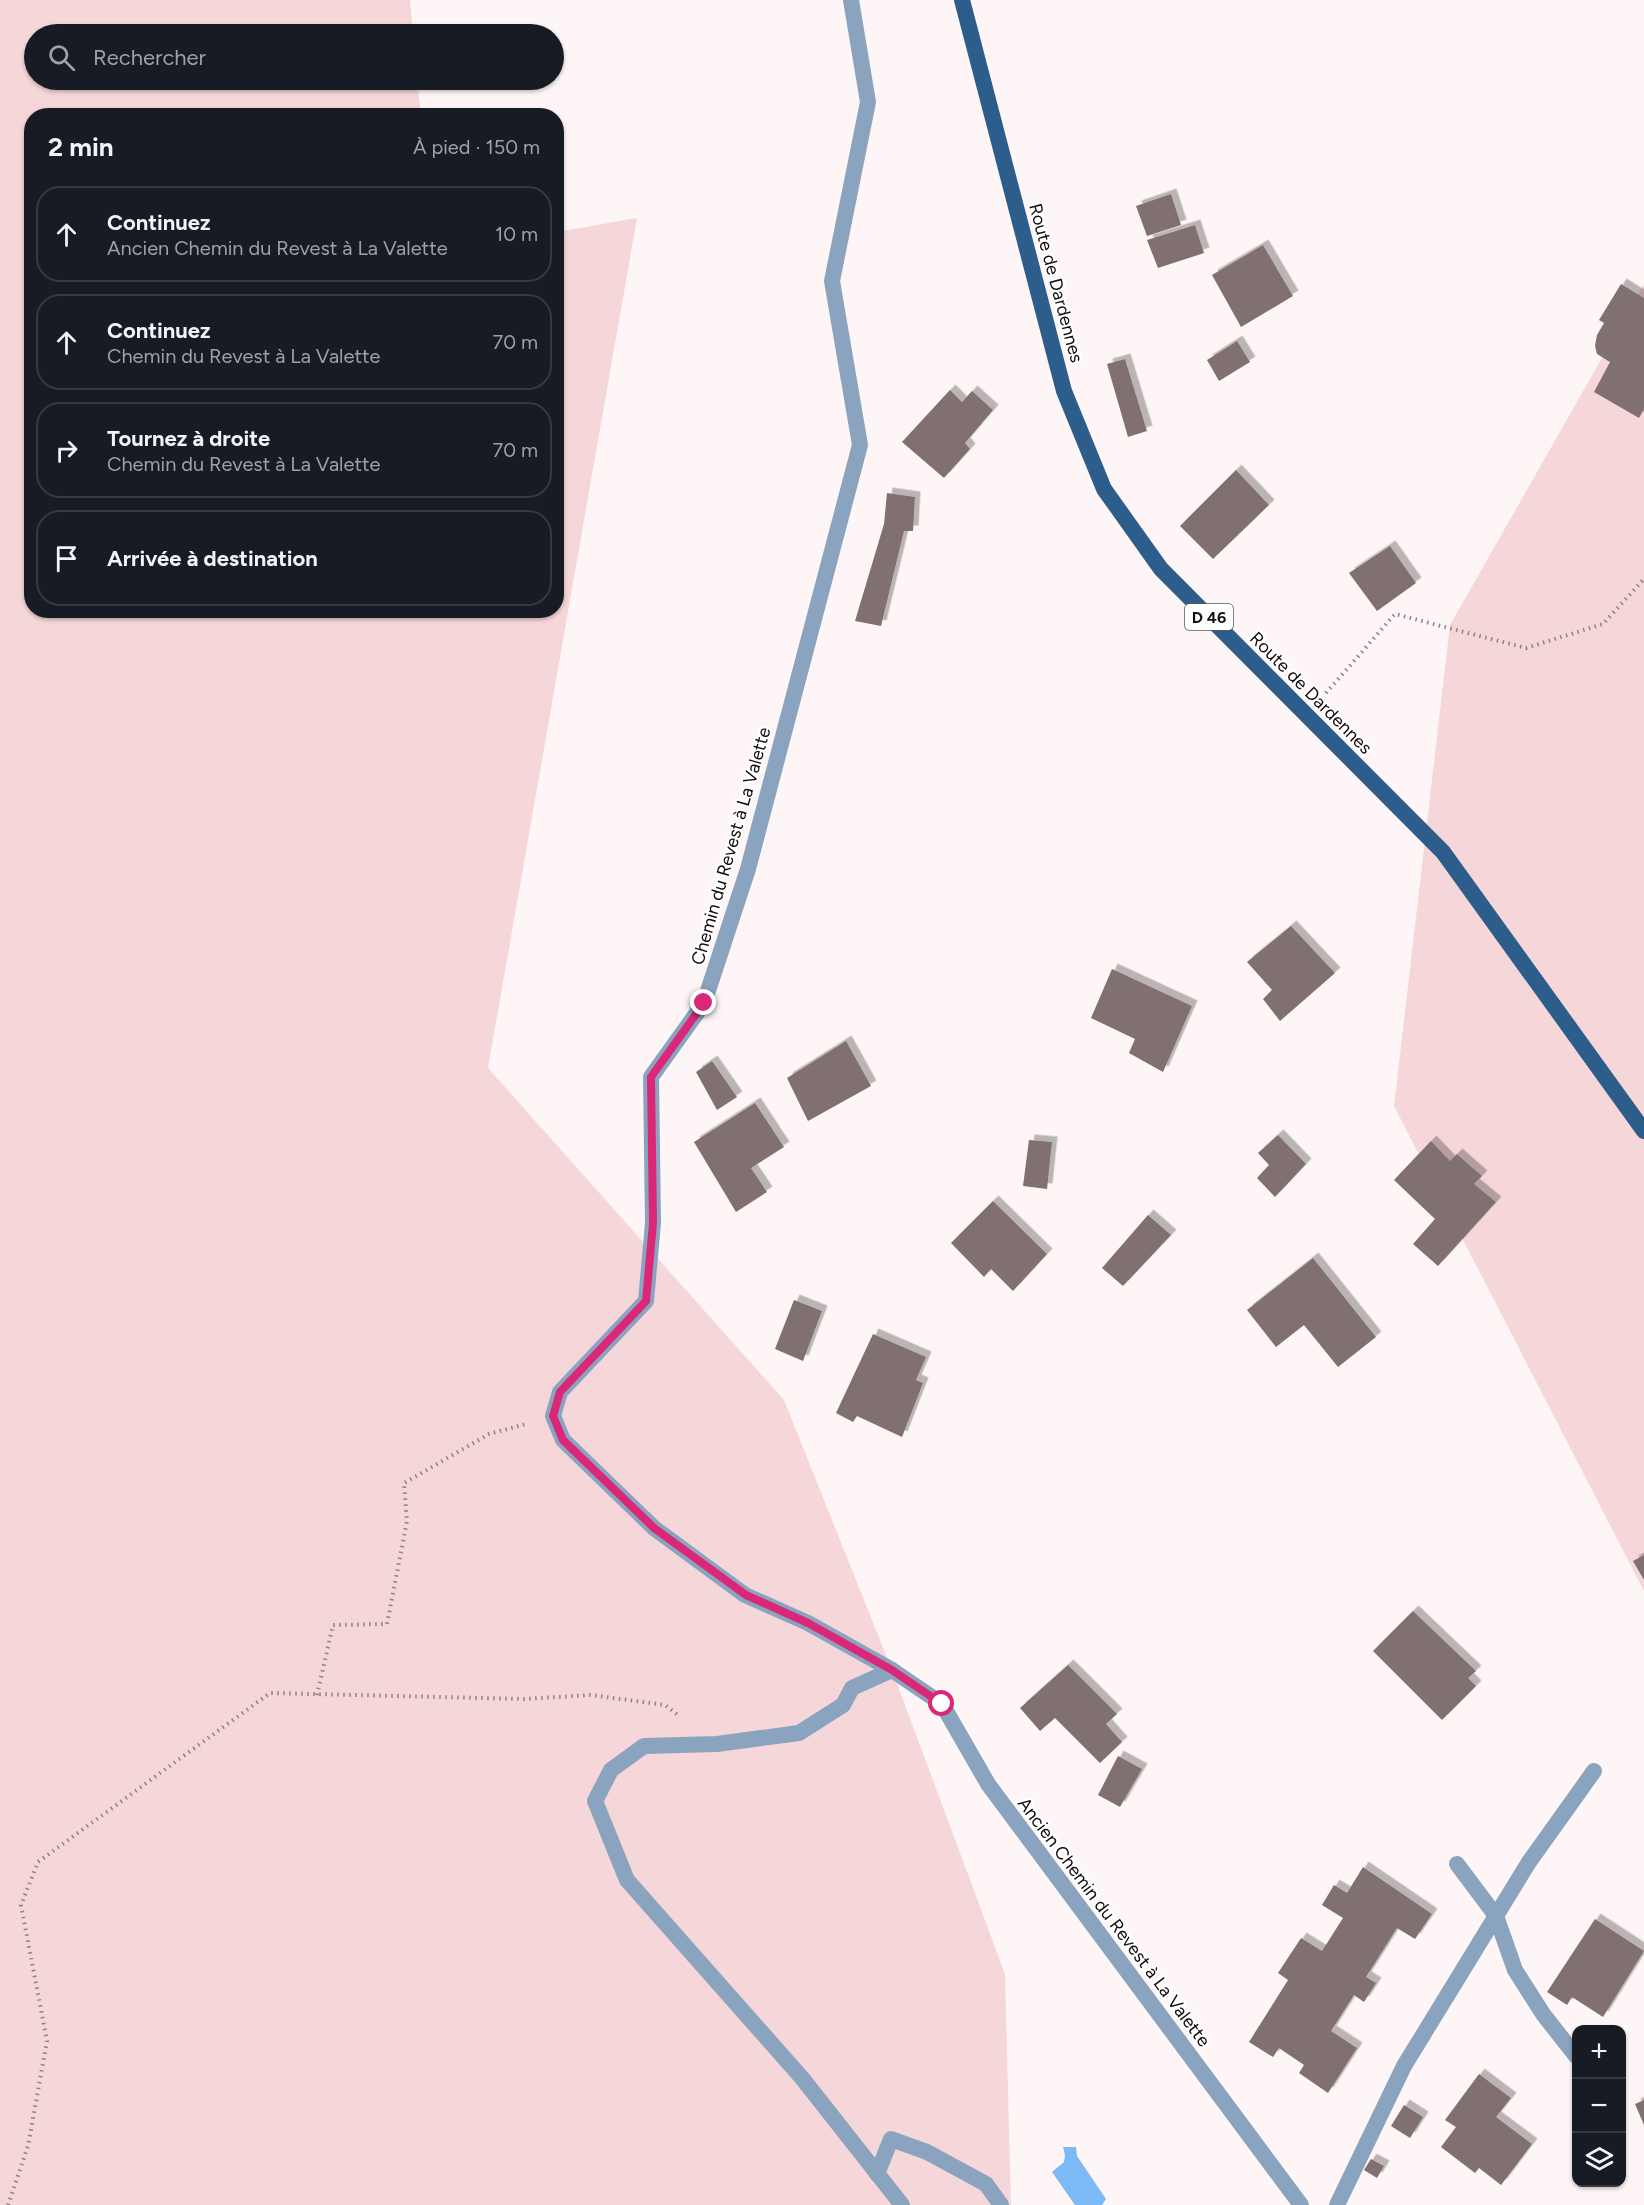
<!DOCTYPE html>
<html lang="fr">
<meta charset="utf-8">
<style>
:root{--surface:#171b24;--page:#20242c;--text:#f1f3f6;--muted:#9ea1a6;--line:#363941}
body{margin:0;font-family:Figtree,sans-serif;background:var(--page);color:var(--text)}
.controls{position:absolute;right:18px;bottom:18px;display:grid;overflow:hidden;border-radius:12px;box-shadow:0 2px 4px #0004}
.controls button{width:54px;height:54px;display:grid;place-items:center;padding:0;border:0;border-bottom:2px solid var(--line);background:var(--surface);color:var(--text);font:30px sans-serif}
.stop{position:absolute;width:18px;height:18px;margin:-14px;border:4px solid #db2777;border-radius:50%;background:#fff}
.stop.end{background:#db2777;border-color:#fff;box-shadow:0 2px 6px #0008}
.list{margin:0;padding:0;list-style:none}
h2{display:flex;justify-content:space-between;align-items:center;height:78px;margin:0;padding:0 24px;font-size:26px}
h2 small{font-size:20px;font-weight:400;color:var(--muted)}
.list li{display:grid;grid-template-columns:39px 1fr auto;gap:18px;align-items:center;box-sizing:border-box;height:96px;margin:0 12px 12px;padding:0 12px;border:2px solid var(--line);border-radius:24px}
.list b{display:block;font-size:22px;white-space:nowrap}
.list p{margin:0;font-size:20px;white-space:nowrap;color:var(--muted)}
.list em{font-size:20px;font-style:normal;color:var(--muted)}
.icon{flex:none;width:33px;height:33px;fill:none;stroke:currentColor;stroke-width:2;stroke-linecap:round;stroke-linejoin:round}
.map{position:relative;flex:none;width:1644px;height:2205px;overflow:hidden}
.search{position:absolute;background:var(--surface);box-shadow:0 2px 4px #0004;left:24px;top:24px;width:540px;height:66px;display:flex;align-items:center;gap:15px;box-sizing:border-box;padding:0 21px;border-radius:33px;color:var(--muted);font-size:22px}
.panel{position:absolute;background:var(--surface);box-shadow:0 2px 4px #0004;left:24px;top:108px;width:540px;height:510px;border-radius:24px}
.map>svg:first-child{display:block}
</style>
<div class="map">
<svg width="1644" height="2205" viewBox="0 0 1644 2205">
<defs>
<filter id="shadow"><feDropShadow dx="5.5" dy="-5.5" stdDeviation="0" flood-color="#0004"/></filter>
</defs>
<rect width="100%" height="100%" fill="#fef5f6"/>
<!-- green -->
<g fill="#f6d7d9">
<polygon points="0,0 410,0 413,34 34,34 34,80 417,80 421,115 32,116 32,610 556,610 557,232 637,218 488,1068 784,1400 892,1670 1005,1974 1011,2205 0,2205"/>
<polygon points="1644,284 1644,1591 1394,1106 1450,625"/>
</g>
<!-- water -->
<polygon fill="#7cb9f5" points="1063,2147 1076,2147 1077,2156 1106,2199 1102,2205 1075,2205 1052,2172 1064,2162 1065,2155"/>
<!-- building -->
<g fill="#816f71" filter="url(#shadow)">
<polygon points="1171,194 1181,225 1147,236 1136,206"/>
<polygon points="1195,225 1204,253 1158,268 1147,240"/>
<polygon points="1263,245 1293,296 1241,327 1212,275"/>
<polygon points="1621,284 1644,298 1644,409 1639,418 1594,392 1610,362 1597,354 1595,346 1597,335 1604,323 1599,320"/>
<polygon points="1237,341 1250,362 1219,381 1207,360"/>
<polygon points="1125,359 1147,431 1128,437 1107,364"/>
<polygon points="950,390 962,402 972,391 993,410 965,443 970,449 944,478 902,442"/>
<polygon points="1236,470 1269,505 1213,559 1180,526"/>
<polygon points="887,493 915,497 913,531 904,531 881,626 855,621 884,524"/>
<polygon points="1390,546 1416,583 1377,611 1349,573"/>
<polygon points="1291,926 1335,973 1280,1021 1263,999 1272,990 1247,962"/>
<polygon points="1112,969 1192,1006 1163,1072 1129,1053 1135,1039 1091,1018"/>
<polygon points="846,1041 871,1086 808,1121 787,1078"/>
<polygon points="712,1061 737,1097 717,1110 696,1072"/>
<polygon points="755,1103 784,1147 751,1168 767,1192 736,1212 694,1142"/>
<polygon points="1278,1135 1306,1164 1275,1197 1257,1178 1269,1165 1258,1153"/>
<polygon points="1029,1140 1052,1142 1047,1189 1023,1186"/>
<polygon points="1431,1141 1450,1161 1457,1154 1482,1176 1474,1184 1496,1202 1438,1266 1413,1244 1435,1219 1394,1180"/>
<polygon points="993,1201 1047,1254 1013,1291 991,1269 984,1277 951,1243"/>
<polygon points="1148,1215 1171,1235 1123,1286 1102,1268"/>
<polygon points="1313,1258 1376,1337 1338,1367 1304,1325 1276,1347 1247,1310"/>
<polygon points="794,1300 822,1311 803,1361 775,1349"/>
<polygon points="873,1334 926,1357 916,1380 923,1383 902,1437 857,1416 853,1422 836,1413"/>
<polygon points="1644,1555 1644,1580 1633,1561"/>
<polygon points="1413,1611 1476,1671 1468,1678 1476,1686 1442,1720 1373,1651"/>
<polygon points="1068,1665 1117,1714 1106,1724 1122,1742 1100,1763 1055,1718 1040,1731 1020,1708"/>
<polygon points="1118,1756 1142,1769 1120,1807 1098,1795"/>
<polygon points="1363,1867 1432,1914 1415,1939 1397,1928 1366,1977 1376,1983 1364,2002 1354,1995 1331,2031 1357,2048 1328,2093 1299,2073 1304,2065 1279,2048 1273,2057 1249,2042 1288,1980 1278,1973 1301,1938 1322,1951 1343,1918 1322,1905 1334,1885 1347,1893"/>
<polygon points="1595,1919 1644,1951 1603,2017 1572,1997 1567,2005 1547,1992"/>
<polygon points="1479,2074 1511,2098 1496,2117 1532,2144 1501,2185 1479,2168 1475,2173 1441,2147 1456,2127 1445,2120"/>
<polygon points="1644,2100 1644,2125 1635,2104"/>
<polygon points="1404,2105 1423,2117 1410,2138 1391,2126"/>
<polygon points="1371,2159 1384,2166 1377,2178 1364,2170"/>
</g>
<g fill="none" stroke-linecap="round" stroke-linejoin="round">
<!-- path -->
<g stroke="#8c8485" stroke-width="4" stroke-dasharray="1.5 4.5" stroke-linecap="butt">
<polyline points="1326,693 1395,614 1526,648 1603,624 1644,579"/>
<polyline points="317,1695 333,1625 387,1624 407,1521 404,1483 489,1434 526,1424"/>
<polyline points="8,2205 28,2146 47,2041 21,1905 38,1862 270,1693 524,1699 591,1695 665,1705 678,1715"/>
</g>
<!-- minor -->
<g stroke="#8aa4bf" stroke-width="16">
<polyline points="851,0 868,102 832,281 860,445 748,869 704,1003 651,1077 653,1223 646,1301 560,1392 553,1416 563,1440 654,1528 745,1595 808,1623 892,1670 942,1704 988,1784 1301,2205"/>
<polyline points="892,1670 852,1688 843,1705 799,1733 717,1744 644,1746 611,1770 595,1801 627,1880 802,2078 902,2205"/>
<polyline points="1457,1864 1496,1916 1515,1970 1543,2014 1576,2056"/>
<polyline points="877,2174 891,2139 927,2152 986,2184 1001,2205"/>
<polyline points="1337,2205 1404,2066 1529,1862 1594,1771"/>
</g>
<!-- primary -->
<polyline stroke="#2d5e8b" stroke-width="16" points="962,0 1064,391 1104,489 1161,569 1443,852 1644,1131"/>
</g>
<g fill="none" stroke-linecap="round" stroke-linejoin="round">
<!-- route -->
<polyline stroke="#db2777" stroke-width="8" points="704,1003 651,1077 653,1223 646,1301 560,1392 553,1416 563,1440 654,1528 746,1595 808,1623 892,1670 942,1704"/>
</g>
<g text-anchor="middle" stroke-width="4.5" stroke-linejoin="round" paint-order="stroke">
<!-- shield labels -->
<rect fill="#fff" stroke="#5a5656" stroke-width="1.5" x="1185" y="604" width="48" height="26" rx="4.5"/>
<g font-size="16" font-weight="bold" fill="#130d0d">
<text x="1209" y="623">D 46</text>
</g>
<!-- street labels -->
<g font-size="18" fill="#130d0d" stroke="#fff">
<text transform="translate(1056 283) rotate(75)" y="6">Route de Dardennes</text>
<text transform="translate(1311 693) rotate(45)" y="6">Route de Dardennes</text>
<text transform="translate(731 846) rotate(-74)" y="6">Chemin du Revest à La Valette</text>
<text transform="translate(1114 1922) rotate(53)" y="6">Ancien Chemin du Revest à La Valette</text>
</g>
</g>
</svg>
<div class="controls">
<button>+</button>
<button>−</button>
<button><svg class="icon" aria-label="layers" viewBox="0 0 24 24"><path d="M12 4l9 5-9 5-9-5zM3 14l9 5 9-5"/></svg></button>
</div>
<div class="stop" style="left:942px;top:1704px"></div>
<div class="stop end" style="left:704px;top:1003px"></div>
<div class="search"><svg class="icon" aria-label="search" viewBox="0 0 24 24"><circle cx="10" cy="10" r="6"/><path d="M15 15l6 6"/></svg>Rechercher</div>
<section class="panel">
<h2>2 min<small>À pied · 150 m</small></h2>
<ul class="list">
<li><svg class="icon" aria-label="ahead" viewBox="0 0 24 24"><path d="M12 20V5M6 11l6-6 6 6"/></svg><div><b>Continuez</b><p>Ancien Chemin du Revest à La Valette</p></div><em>10 m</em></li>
<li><svg class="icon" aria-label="ahead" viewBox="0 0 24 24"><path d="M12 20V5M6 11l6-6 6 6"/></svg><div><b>Continuez</b><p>Chemin du Revest à La Valette</p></div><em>70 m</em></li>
<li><svg class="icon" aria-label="right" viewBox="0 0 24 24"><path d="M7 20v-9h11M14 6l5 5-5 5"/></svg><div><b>Tournez à droite</b><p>Chemin du Revest à La Valette</p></div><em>70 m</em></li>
<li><svg class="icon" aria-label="arrive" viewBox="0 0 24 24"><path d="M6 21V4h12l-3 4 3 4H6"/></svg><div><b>Arrivée à destination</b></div></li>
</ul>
</section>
</div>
